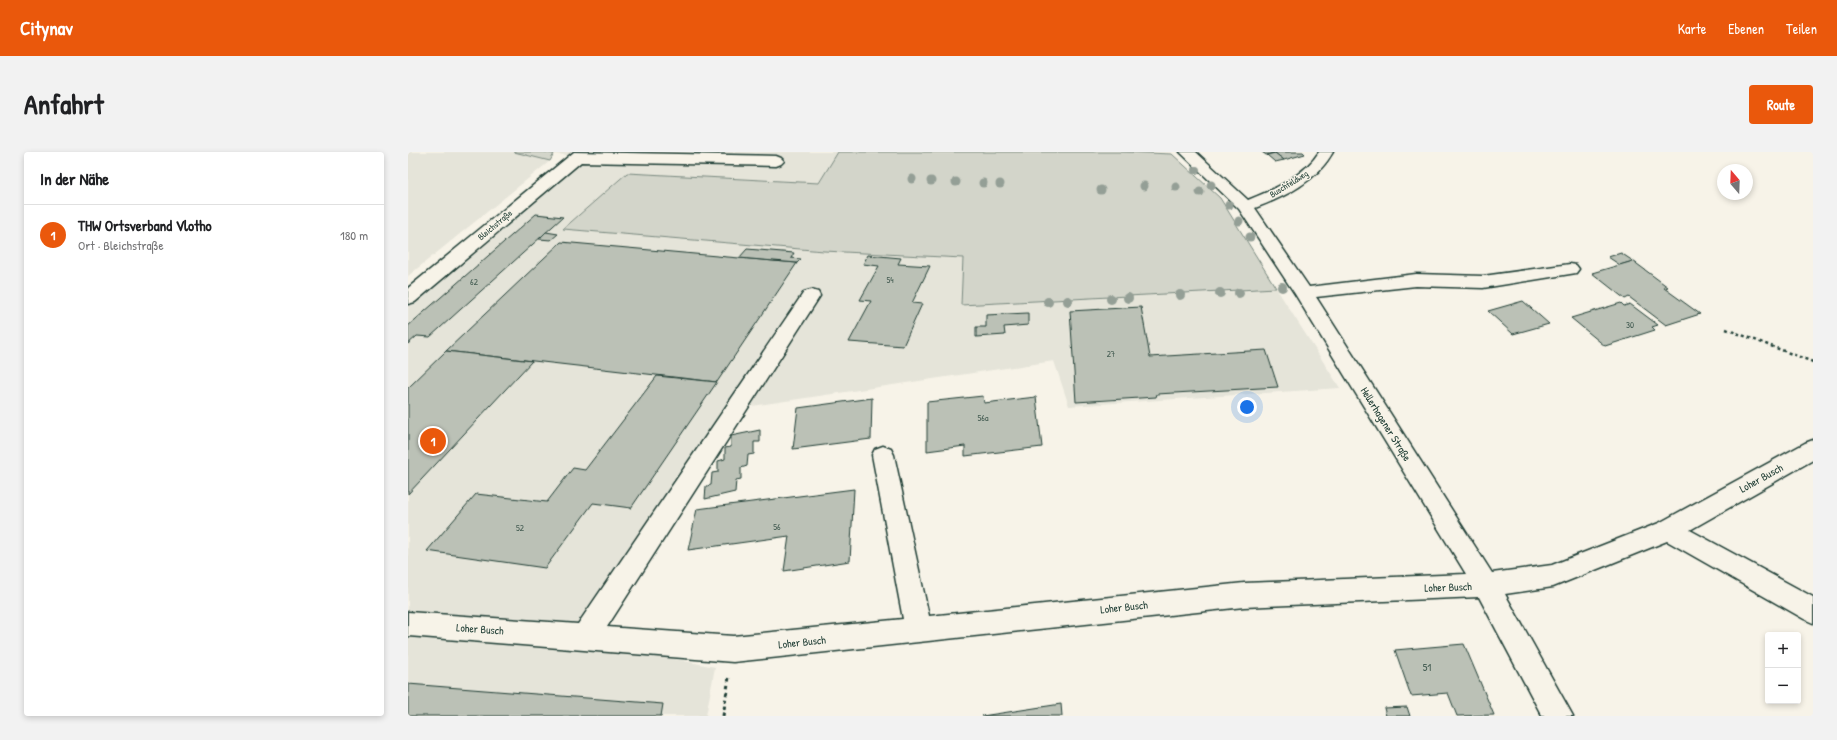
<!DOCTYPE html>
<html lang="de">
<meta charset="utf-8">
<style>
:root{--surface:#fff;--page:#f2f2f2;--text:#202124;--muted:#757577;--line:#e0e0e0;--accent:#ea580c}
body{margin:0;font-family:"Patrick Hand",sans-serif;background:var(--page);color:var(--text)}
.controls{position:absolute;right:12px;bottom:12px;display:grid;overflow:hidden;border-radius:4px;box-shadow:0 2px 6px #0003}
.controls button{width:36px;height:36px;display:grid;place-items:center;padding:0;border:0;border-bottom:1px solid var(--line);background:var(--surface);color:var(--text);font:20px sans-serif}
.compass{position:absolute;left:1309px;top:12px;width:36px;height:36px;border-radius:50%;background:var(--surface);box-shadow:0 2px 6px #0003;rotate:341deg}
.you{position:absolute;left:839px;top:255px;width:14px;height:14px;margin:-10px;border:3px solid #fff;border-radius:50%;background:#1a73e8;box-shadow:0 0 0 6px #1a73e833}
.badge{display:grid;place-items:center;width:26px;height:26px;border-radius:50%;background:var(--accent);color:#fff;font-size:13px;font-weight:700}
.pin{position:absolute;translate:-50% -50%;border:2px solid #fff;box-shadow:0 1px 4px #0006}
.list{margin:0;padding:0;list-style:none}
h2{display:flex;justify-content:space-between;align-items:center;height:52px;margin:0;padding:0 16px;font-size:17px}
h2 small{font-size:13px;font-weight:400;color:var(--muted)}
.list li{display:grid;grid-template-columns:26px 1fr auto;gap:12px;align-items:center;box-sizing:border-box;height:60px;padding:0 16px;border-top:1px solid var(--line)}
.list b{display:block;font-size:15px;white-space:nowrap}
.list p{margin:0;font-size:13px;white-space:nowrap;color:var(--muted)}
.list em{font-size:13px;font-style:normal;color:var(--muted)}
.map{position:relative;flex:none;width:1405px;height:564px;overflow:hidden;border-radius:4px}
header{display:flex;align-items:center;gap:24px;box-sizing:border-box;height:56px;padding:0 20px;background:var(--accent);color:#fff}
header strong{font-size:19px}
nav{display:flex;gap:22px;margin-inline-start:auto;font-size:14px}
.intro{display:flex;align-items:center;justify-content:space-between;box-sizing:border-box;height:96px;padding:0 24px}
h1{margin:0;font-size:28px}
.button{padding:10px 18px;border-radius:4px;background:var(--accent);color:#fff;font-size:14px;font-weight:700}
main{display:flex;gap:24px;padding:0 24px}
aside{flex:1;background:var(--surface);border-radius:4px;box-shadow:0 2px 6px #0003}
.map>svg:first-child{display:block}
</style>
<header>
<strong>Citynav</strong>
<nav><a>Karte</a><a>Ebenen</a><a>Teilen</a></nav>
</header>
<div class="intro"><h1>Anfahrt</h1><a class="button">Route</a></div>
<main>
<aside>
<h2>In der Nähe<small></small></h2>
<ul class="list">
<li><span class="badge">1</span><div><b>THW Ortsverband Vlotho</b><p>Ort · Bleichstraße</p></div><em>180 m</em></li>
</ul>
</aside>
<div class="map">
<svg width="1405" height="564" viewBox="0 0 1405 564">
<rect width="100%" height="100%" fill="#f7f3e8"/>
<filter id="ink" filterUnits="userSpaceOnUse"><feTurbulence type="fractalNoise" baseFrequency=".025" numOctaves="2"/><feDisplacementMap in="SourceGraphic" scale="8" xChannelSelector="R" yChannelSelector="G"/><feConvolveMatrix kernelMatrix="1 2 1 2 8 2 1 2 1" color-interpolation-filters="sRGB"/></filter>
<g filter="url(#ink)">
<!-- built -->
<g fill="#e5e4d9">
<polygon points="0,0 106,0 142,9 0,124"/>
<polygon points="136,0 430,0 411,31 219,21 155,77 416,99 555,106 553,153 868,136 932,236 661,254 646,209 337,255 191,492 307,515 298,564 0,564 0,151 173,4 146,2"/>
</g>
<!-- green -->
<g fill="#d3d5ca" stroke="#79897f">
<polygon points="106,0 136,0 146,2 142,9"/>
<polygon points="430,0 715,0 764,2 812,46 868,136 553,153 555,106 416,99 155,77 219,21 411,31"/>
</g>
<!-- building -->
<g fill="#bbc1b6" stroke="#1f3d34">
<polygon points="854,0 895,0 897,2 876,8 867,1 858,3"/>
<polygon points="867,1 876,8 867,10 859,3"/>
<polygon points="128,62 155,65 22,185 9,184 0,192 0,174"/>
<polygon points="138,80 150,82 143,88 131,87"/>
<polygon points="153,90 331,106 389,111 309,230 38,199"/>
<polygon points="339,97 386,101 383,106 393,107 389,111 331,106"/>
<polygon points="1213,101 1225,109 1212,113 1200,105"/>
<polygon points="460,103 493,106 490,112 522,114 504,151 514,152 495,194 441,190 463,149 452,148 471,114 455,112"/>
<polygon points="1225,109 1260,135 1256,136 1292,162 1258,173 1221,145 1217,147 1184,121"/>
<polygon points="1115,149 1141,172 1105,182 1080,159"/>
<polygon points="1213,151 1216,154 1222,152 1250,173 1244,175 1247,178 1197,194 1163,166"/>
<polygon points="733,155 742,205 858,198 870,235 749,242 748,245 668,250 662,159"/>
<polygon points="620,161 620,173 596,175 597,183 568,185 568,175 578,175 578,163"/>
<polygon points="38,199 124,209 0,342 0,236"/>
<polygon points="249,224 309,230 223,356 185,351 137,416 19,399 68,342 139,350 165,316 177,318"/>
<polygon points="575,244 576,251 628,245 634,295 557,304 557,294 519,299 519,250"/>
<polygon points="464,246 463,287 385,297 390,256"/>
<polygon points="352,278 352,290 346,290 346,302 340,303 339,314 333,316 333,327 328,328 327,340 297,347 298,334 303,333 304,321 310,320 310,309 317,307 317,296 323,295 323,284"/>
<polygon points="446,337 442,409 376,419 381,384 280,398 289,357"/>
<polygon points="1056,492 1086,563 1049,564 1040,541 1003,544 987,498"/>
<polygon points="0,532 255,552 253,564 0,564"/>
<polygon points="653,552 654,564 574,564"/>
<polygon points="999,555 1002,564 978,564 976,556"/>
</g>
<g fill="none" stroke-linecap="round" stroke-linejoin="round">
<!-- minor casing -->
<g stroke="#1f3d34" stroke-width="3">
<g id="minor">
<polygon points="166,0 368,4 373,6 376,9 373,12 368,14 173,10 7,150 0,152 0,136"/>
<path d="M772,0H788L840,48C865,38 896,24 911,0H925C909,29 877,45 847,56L901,135L1008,122L1075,124L1162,112L1168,113L1171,117L1168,121L1162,122L1075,136L1008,134L908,145L1084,421L1144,413L1251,371L1397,291L1405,288V308L1282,378L1405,445V471L1396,467L1259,389L1145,435L1097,442L1165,564H1134L1071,445L836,455L325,510L0,484V460L170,472L396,140L403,138L410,140L412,144L199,475L325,484L495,467L464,303L467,297L475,294L483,297L486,303L521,464L836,431L1058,422L887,142L831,57Z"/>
</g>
</g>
<!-- path-far1 -->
<polyline stroke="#1f3d34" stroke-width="2.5" stroke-dasharray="3 3" stroke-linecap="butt" points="1318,177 1405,210"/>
<!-- path -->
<polyline stroke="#1f3d34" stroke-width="3" stroke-dasharray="3.5 3.5" stroke-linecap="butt" points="315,564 321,525"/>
<!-- minor -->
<use href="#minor" fill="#f7f3e8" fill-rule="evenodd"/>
</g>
<!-- trees -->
<g fill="#949f96">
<circle cx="788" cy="18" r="4"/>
<circle cx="504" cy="27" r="4.5"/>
<circle cx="523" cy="29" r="4.5"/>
<circle cx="548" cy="30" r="4.5"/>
<circle cx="575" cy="31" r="4.5"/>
<circle cx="592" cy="32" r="4.5"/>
<circle cx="803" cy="33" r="4.5"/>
<circle cx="736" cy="34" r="4.5"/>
<circle cx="768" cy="35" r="4.5"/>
<circle cx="693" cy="38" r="4.5"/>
<circle cx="792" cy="40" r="4.5"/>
<circle cx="821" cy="53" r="4.5"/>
<circle cx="831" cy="69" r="4.5"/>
<circle cx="842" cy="85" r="4.5"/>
<circle cx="874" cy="135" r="5"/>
<circle cx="812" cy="141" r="5"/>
<circle cx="831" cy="141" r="5"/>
<circle cx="772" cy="143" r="5"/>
<circle cx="720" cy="146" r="5"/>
<circle cx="703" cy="147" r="5"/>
<circle cx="660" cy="149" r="5"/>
<circle cx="640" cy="150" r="5"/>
</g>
</g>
<g text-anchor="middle" stroke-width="3" stroke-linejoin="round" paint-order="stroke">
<!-- far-street labels -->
<g font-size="9" fill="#1f3d34" stroke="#f7f3e8">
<text transform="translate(881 32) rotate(-32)" y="3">Buschfeldweg</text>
<text transform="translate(87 73) rotate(-40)" y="3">Bleichstraße</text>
</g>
<!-- number labels -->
<g font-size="9" fill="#465e54">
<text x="482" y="131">54</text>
<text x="66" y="133">62</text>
<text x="1222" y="176">30</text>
<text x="703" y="205">27</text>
<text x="575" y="269">56a</text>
<text x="369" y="378">56</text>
<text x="112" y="379">52</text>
</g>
<!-- street labels -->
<g font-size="11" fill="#1f3d34" stroke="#f7f3e8">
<text transform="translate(978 272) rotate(58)" y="4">Hellerhagener Straße</text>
<text transform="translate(1353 326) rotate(-29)" y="4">Loher Busch</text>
<text transform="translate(1040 435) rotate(-2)" y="4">Loher Busch</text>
<text transform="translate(716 455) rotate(-6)" y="4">Loher Busch</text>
<text transform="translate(72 477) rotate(4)" y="4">Loher Busch</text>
<text transform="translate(394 490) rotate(-6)" y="4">Loher Busch</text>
</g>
<!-- near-number labels -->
<g font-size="11" fill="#465e54">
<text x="1019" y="519">51</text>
</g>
</g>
</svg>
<div class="controls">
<button>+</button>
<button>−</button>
</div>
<svg class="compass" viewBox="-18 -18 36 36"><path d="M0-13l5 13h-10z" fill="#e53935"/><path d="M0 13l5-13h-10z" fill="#757577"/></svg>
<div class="you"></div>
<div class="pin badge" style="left:25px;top:289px">1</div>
</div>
</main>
